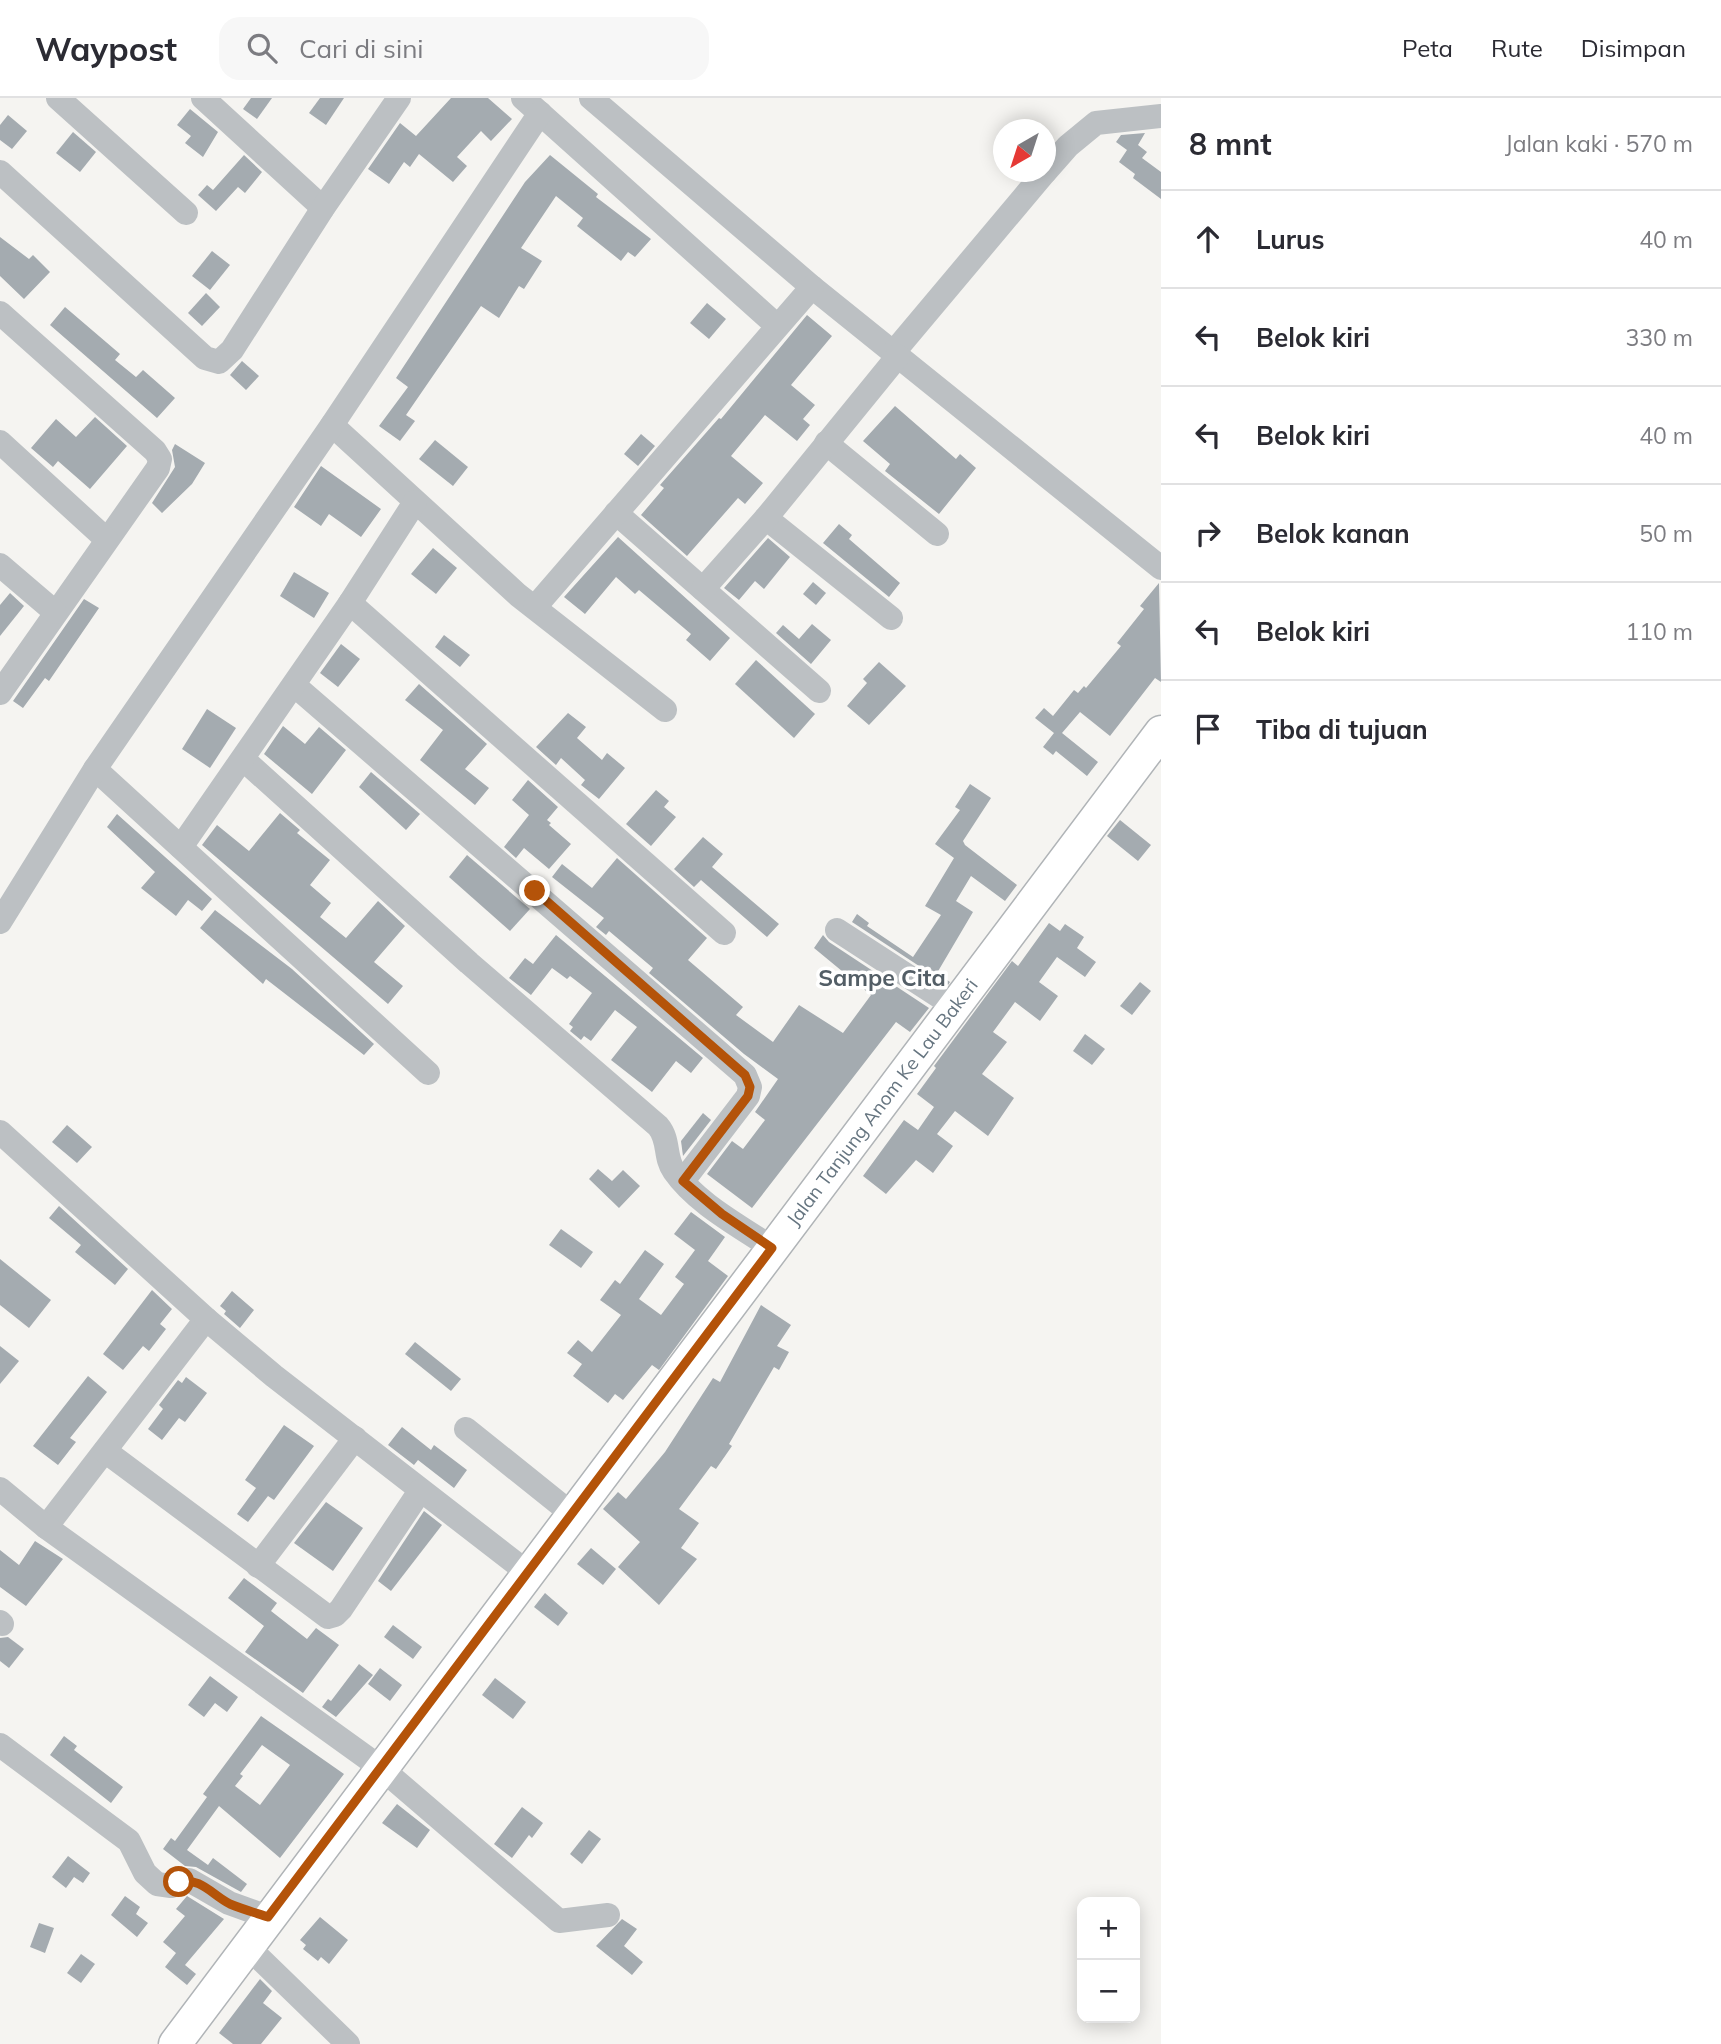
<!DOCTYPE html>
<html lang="id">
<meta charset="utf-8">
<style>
:root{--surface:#fff;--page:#f7f7f7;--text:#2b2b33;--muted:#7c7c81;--line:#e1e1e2}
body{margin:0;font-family:Mulish,sans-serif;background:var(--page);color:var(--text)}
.controls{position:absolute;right:21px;bottom:21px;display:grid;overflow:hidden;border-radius:14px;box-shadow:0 4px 18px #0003}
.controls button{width:63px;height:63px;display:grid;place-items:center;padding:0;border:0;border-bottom:2px solid var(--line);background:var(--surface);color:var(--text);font:35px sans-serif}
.compass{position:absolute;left:993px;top:21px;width:63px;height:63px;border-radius:50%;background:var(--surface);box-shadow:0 4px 18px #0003;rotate:219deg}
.stop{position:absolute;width:21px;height:21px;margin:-16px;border:5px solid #b45309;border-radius:50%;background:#fff}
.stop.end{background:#b45309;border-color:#fff;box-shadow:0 2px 7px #0008}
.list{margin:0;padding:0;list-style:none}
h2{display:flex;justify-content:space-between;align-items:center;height:91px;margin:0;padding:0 28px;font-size:30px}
h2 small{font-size:23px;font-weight:400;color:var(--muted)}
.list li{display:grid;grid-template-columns:46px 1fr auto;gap:21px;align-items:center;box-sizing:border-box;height:98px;padding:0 28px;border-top:2px solid var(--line)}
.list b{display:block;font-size:26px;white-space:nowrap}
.list em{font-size:23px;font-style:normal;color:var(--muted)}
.icon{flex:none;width:38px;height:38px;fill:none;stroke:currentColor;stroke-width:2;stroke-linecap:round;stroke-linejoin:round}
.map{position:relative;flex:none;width:1161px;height:1946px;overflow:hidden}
header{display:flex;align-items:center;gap:42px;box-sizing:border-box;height:98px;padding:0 35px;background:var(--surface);border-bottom:2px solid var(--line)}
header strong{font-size:33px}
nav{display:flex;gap:38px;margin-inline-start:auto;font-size:24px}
.search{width:490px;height:63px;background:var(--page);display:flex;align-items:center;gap:18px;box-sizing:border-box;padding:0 24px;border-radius:21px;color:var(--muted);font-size:26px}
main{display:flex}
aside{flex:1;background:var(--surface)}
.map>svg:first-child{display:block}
</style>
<header>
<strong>Waypost</strong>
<div class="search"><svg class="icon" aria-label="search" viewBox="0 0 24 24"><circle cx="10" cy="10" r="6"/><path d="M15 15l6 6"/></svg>Cari di sini</div>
<nav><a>Peta</a><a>Rute</a><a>Disimpan</a></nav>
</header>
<main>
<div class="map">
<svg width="1161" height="1946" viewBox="0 0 1161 1946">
<rect width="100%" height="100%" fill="#f5f4f1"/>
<!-- building -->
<g fill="#a4abb0" fill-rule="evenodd">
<polygon points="251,0 272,0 257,21 243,11"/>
<polygon points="320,0 344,0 326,27 309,15"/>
<polygon points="451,0 488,0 512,21 491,43 481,33 457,59 467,68 453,84 419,56 410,69 404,64 389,86 368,71 400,25 416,38"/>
<polygon points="190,11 218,34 203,59 185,45 191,38 177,27"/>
<polygon points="8,17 27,33 12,51 0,42 0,27"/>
<polygon points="73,34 96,54 80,74 56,55"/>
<polygon points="1145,35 1138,47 1147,54 1142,60 1161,74 1161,101 1133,80 1135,76 1119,64 1127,52 1116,44 1121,37"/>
<polygon points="244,57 262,74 245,95 238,89 216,113 198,97 207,87 213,92"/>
<polygon points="550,57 598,96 596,99 651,141 635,159 628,154 621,163 577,128 583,120 556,98 521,150 542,163 524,191 519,188 499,220 481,208 406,317 415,323 400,343 379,328 408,289 396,280 525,84"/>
<polygon points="0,139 29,161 33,157 50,174 24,201 0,178"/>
<polygon points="212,153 230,167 210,192 192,178"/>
<polygon points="206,195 220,209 202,228 188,215"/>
<polygon points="707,205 726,221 709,241 690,225"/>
<polygon points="65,209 120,256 115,262 136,279 143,272 175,300 157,320 50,227"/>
<polygon points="807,217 832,238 791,287 815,307 803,321 810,327 797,343 765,317 731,358 763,385 745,406 738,400 687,458 641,417 664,390 660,387 719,320 721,321"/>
<polygon points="242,263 259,278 246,292 230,277"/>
<polygon points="895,308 956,361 960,356 976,370 939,416 885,373 890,366 863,343"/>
<polygon points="95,319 127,348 90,391 58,363 53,369 31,350 56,321 76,339"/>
<polygon points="641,336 655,348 638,368 624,356"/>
<polygon points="435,342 468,369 453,388 419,361"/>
<polygon points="175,346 205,365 192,386 162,415 152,405 175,369 172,352"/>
<polygon points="321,368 381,411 361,439 329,416 321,428 294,409"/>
<polygon points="839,426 852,437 849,441 900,485 889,499 823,445"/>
<polygon points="618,439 730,540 710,563 686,542 691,536 639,492 635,496 616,479 585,516 564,499"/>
<polygon points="768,440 790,459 764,491 755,483 739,502 724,490"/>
<polygon points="433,450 457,470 436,496 411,476"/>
<polygon points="294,474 329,495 314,520 280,498"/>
<polygon points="813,484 826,495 816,507 803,496"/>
<polygon points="1159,485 1161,584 1155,580 1110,638 1080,614 1062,635 1098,664 1087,678 1056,653 1053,657 1043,649 1054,635 1035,620 1044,610 1053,618 1074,592 1078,595 1084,588 1086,590 1121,548 1117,545 1144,511 1140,508"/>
<polygon points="10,495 24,508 0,538 0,507"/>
<polygon points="84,501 99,510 49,583 45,580 23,610 13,603"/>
<polygon points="812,526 831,542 811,566 776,535 783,527 799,541"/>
<polygon points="444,537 470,557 460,569 435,549"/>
<polygon points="341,546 360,561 338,589 320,575"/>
<polygon points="756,562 815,616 794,640 735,586"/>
<polygon points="879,564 906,588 869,627 847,608 867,585 863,581"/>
<polygon points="419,586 487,646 465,671 489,690 475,707 420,662 443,632 405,602"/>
<polygon points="207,611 236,630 210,670 182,651"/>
<polygon points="568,615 586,629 577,640 602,662 607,655 625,670 599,701 581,687 585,682 561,660 556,667 536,649"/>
<polygon points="283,628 305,646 319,629 346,652 312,696 264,656"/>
<polygon points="371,674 420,716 406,732 359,689"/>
<polygon points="528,682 558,709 547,722 551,725 549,727 571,746 549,771 524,750 516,760 504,749 529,717 512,702"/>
<polygon points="970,686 991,700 963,743 965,747 1017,787 1005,803 971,778 956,803 973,814 937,875 950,884 948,887 852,824 857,816 869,825 867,828 913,859 941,817 925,808 954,760 935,746 960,712 955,709"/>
<polygon points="656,692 669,703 664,709 676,719 651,748 626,726"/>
<polygon points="280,715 300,732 297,735 330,762 310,787 331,805 320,819 346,840 378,803 405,828 374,864 403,888 388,906 202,747 217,727 249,753"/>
<polygon points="117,716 212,801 202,813 188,802 176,818 141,790 155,774 107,729"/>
<polygon points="1120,722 1151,747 1138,763 1107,738"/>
<polygon points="703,739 723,756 712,769 779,826 767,839 701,782 694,789 674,771"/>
<polygon points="467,757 530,811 510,833 449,779"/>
<polygon points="617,760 707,840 688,862 743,909 736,917 773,944 799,907 843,935 871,897 814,850 823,837 829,844 929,910 910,934 896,924 752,1110 707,1076 732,1043 743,1051 765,1022 755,1014 778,981 744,956 649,875 653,870 609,833 606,837 596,829 604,820 552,779 562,766 592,790"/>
<polygon points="215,812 292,871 374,946 364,957 266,881 263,886 200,830"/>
<polygon points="1049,825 1060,833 1065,826 1084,839 1077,850 1096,864 1085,879 1057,859 1039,884 1058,898 1040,923 1015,904 993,934 1007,944 982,976 1014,1000 988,1038 955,1013 937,1036 953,1048 933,1075 916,1062 886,1096 863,1078 904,1022 918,1032 934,1009 917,996 936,970 934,968 1012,863 1018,868"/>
<polygon points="556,837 703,960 691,975 676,963 652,994 611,962 637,929 615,912 591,943 584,938 581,942 570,933 573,929 569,926 592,895 570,878 567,881 552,870 531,897 509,880 525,860 533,866"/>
<polygon points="1140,884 1151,893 1132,917 1120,908"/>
<polygon points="1085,936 1105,951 1092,967 1073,953"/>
<polygon points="703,1015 711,1022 683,1058 681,1043"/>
<polygon points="67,1027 92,1049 77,1065 52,1044"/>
<polygon points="598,1071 612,1083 623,1072 640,1088 619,1110 589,1081"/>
<polygon points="59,1108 128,1171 115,1187 75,1154 81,1147 49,1120"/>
<polygon points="691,1114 725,1139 708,1163 728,1178 659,1272 652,1267 623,1302 615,1296 608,1305 573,1278 582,1266 567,1255 578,1242 592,1254 621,1217 600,1202 615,1182 620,1186 645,1152 664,1166 639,1201 661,1217 684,1186 675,1179 695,1152 674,1136"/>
<polygon points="561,1131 593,1154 581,1170 549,1147"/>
<polygon points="0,1161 51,1202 29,1230 0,1207"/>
<polygon points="152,1192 172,1211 160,1226 166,1231 149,1253 143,1248 123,1272 103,1256"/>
<polygon points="232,1193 254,1212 240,1230 224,1216 226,1213 220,1208"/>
<polygon points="761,1207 791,1227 777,1248 789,1254 779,1272 774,1269 729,1346 732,1348 716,1371 711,1368 679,1411 699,1425 681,1450 697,1461 659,1507 618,1469 640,1444 603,1411 618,1394 626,1401 665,1354 713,1280 720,1284"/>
<polygon points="415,1244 461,1281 451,1293 405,1256"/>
<polygon points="0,1248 19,1263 0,1286"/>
<polygon points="88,1278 107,1294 70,1340 76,1344 58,1367 33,1348"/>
<polygon points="186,1279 207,1295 185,1324 179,1320 162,1342 148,1331 163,1311 159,1307 178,1282 182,1285"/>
<polygon points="284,1327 314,1348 274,1402 268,1398 248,1424 237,1416 256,1390 245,1382"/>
<polygon points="402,1329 431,1352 434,1347 467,1372 454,1390 418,1362 414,1367 388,1347"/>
<polygon points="326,1404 363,1430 333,1473 294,1445"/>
<polygon points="424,1413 442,1427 391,1493 378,1483"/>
<polygon points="35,1443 63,1461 26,1508 0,1489 0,1452 19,1467"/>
<polygon points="591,1450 616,1471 603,1487 577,1466"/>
<polygon points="244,1480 277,1505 271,1513 307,1541 316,1530 339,1547 303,1595 245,1554 264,1528 228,1500"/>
<polygon points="545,1495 568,1515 558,1528 534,1509"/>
<polygon points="393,1527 422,1549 413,1561 384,1539"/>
<polygon points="8,1539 24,1551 9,1570 0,1563 0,1540"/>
<polygon points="359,1566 373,1577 336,1619 322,1609 328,1601 331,1603"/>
<polygon points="380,1570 402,1587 390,1603 368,1586"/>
<polygon points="210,1578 238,1599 227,1614 215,1605 204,1619 188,1607"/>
<polygon points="495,1580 526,1604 513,1621 482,1597"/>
<path d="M261,1618L344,1676L280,1760L219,1708L187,1752L208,1767L213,1760L247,1786L241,1794L196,1769L185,1768L163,1751L171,1740L175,1743L207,1699L203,1696ZM262,1647L290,1667L260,1707L235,1688L243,1678L240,1676Z"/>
<polygon points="64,1638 77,1648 74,1652 123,1689 111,1705 50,1657"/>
<polygon points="397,1706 430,1732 417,1750 382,1725"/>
<polygon points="522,1709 543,1725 532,1740 529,1737 512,1760 494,1746"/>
<polygon points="589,1732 601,1741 582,1766 570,1756"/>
<polygon points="68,1758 90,1775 83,1785 74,1779 66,1790 52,1779"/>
<polygon points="125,1798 140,1809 136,1816 148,1825 137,1839 111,1817"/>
<polygon points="187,1798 224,1821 185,1867 196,1876 187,1887 165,1869 176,1855 163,1844 185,1818 176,1811"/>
<polygon points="320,1819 348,1842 329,1866 321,1859 318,1863 303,1851 306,1847 300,1842"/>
<polygon points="622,1821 637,1831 624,1848 643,1864 632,1877 596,1848"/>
<polygon points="39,1825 54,1830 45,1855 30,1849"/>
<polygon points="81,1856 95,1866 81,1885 67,1875"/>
<polygon points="260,1881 272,1893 263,1905 282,1920 261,1946 233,1946 219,1935"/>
</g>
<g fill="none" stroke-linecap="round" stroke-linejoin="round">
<!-- major casing -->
<g stroke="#b0b4b7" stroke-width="35">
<polyline id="major" points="175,1946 1161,634"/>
</g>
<!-- minor -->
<g stroke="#bcc0c3" stroke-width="24">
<polyline points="58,0 186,115"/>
<polyline points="203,0 323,110"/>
<polyline points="523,0 776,227"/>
<polyline points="591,0 812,189 1161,470"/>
<polyline points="1046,73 1068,48 1096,25 1161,18"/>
<polyline points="0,74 205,260 219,264 232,252 323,110 399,0"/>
<polyline points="0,215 155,353 160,361 158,370 0,595"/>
<polyline points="893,255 1045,74"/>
<polyline points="332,327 518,497 665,612"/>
<polyline points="0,344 106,441"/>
<polyline points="826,345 937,436"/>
<polyline points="616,415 819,593"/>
<polyline points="766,420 891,520"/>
<polyline points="0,467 55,514"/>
<polyline points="703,491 766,420 898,258"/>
<polyline points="350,505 724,835"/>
<polyline points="535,509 812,189"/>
<polyline points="294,587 745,977 750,989 748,998 683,1083"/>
<path d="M243,661L469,865L658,1028C670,1042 664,1059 674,1073C697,1106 740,1128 772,1150"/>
<polyline points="95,671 428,975"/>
<polyline points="181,749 350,505 415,404"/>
<polyline points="0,824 95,671 332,327 540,15"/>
<polyline points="837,832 954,908"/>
<polyline points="0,1034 206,1221 46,1429"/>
<polyline points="206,1221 274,1278 523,1471 535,1464"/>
<polyline points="466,1331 572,1416"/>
<polyline points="105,1353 328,1519 335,1517 341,1511 420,1393"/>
<polyline points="0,1391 46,1429 381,1670 559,1823 608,1817"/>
<polyline points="258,1468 355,1340"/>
<polyline points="0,1524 2,1526"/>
<polyline points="0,1647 129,1743 145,1775 157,1786 171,1788 189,1782 229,1805 268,1819"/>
<polyline points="247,1848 348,1946"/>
</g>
<!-- major -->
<use href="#major" stroke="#fff" stroke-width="32"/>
</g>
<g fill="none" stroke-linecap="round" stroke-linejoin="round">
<!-- route -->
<path stroke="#b45309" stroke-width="9" d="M179,1784C201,1779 212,1797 230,1806C242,1811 256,1815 268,1819L772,1150L722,1116L683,1083L748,998L750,989L745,977L535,793"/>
</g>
<g text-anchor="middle" stroke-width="7" stroke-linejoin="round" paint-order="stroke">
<!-- street labels -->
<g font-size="19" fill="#667580" stroke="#fff">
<text transform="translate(882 1004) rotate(-53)" y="7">Jalan Tanjung Anom Ke Lau Bakeri</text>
</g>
<!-- quarter labels -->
<g font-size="23" font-weight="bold" fill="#535e66" stroke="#fff">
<text x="882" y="888">Sampe Cita</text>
</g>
</g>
</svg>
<div class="controls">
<button>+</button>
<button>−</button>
</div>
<svg class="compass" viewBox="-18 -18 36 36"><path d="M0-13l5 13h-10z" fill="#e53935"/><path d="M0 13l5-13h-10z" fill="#7c7c81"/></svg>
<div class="stop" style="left:179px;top:1784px"></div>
<div class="stop end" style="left:535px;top:793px"></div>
</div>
<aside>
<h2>8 mnt<small>Jalan kaki · 570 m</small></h2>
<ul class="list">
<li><svg class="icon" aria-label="ahead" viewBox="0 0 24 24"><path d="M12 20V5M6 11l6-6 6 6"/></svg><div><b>Lurus</b></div><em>40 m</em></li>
<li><svg class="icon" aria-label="left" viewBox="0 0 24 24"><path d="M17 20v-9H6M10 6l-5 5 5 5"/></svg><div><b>Belok kiri</b></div><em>330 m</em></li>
<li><svg class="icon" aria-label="left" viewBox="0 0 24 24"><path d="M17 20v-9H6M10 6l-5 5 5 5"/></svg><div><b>Belok kiri</b></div><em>40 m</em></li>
<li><svg class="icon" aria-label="right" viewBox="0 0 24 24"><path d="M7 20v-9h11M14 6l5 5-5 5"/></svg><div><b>Belok kanan</b></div><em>50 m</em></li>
<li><svg class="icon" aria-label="left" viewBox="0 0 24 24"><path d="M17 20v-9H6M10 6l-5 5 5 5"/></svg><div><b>Belok kiri</b></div><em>110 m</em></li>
<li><svg class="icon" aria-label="arrive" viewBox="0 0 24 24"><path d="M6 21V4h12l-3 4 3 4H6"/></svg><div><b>Tiba di tujuan</b></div></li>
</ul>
</aside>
</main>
